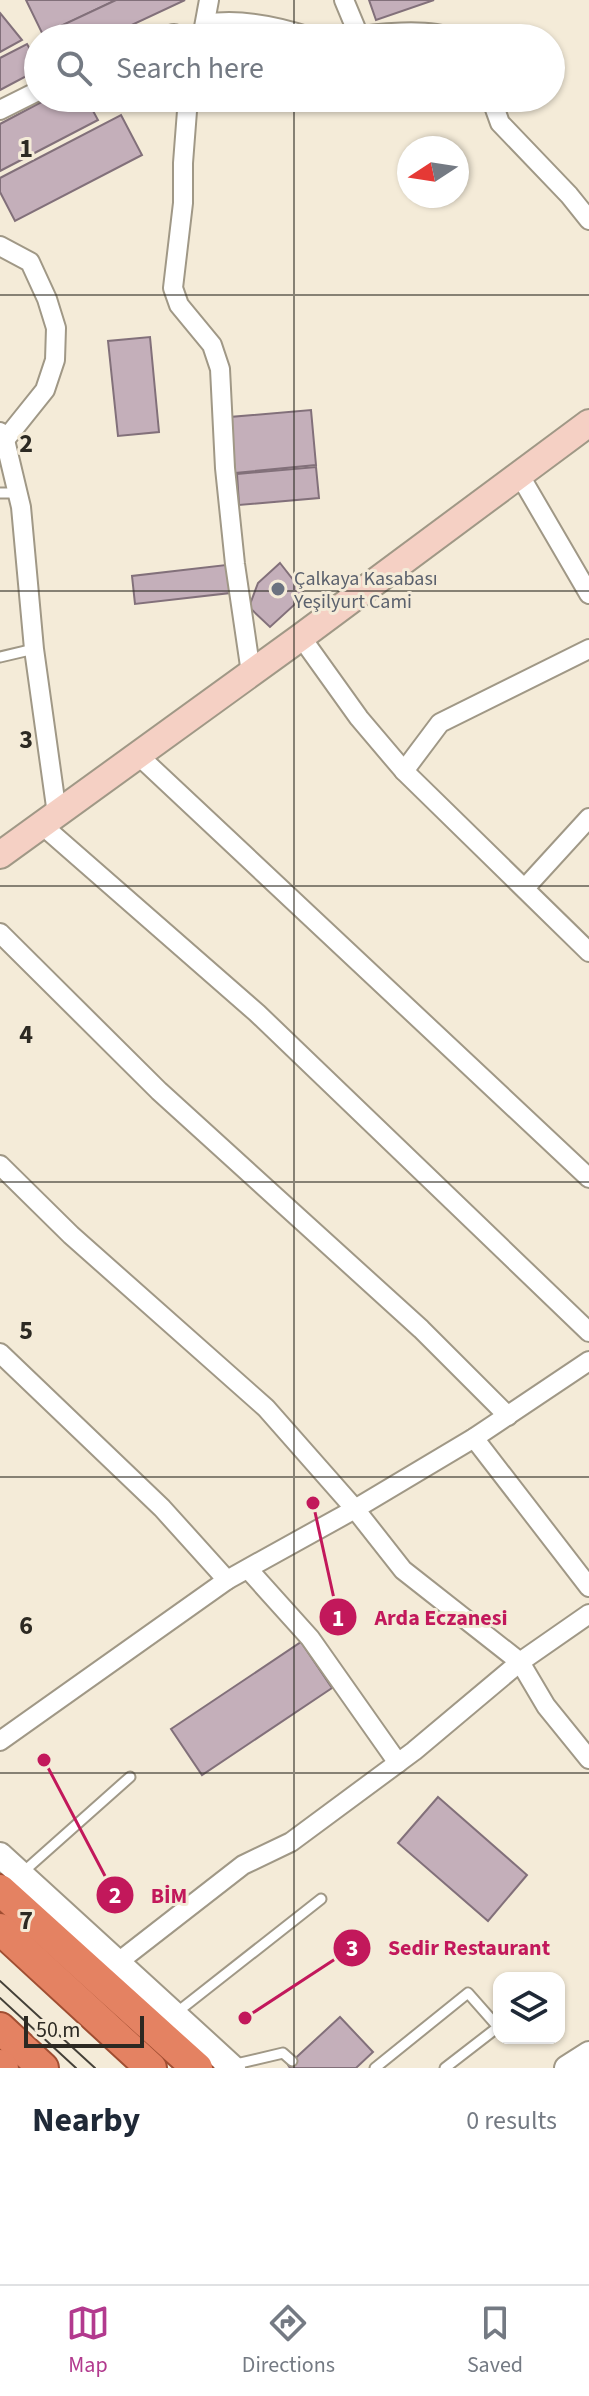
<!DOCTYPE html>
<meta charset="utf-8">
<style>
:root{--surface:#fff;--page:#f6f6f7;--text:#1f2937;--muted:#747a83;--line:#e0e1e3;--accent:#b23a8e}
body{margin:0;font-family:"Source Sans 3",sans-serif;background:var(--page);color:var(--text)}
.controls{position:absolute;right:24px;bottom:24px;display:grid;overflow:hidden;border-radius:16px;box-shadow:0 2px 6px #0004}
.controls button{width:72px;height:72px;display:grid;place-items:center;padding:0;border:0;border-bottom:2px solid var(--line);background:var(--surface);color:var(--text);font:40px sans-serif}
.compass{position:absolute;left:397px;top:136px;width:72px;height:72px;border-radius:50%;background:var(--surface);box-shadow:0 2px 6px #0004;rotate:258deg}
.scale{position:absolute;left:24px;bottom:20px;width:120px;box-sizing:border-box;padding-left:8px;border:4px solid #2c2922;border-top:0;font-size:22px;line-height:28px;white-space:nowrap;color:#2c2922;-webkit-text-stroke:6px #f4ebd8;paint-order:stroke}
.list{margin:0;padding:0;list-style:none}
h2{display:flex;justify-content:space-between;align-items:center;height:104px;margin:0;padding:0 32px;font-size:34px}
h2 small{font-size:26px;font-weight:400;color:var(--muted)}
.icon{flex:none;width:44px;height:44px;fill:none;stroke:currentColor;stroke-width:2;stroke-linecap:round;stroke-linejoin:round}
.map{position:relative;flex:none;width:589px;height:2068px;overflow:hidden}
.search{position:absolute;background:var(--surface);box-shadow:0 2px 6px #0004;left:24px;right:24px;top:24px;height:88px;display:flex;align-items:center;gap:20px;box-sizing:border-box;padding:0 28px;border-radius:44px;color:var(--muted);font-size:30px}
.sheet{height:216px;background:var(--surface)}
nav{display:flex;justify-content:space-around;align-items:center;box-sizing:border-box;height:112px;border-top:2px solid var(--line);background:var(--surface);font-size:22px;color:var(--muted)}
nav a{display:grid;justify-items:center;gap:4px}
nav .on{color:var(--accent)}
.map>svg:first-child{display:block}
</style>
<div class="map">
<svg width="589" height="2068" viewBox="0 0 589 2068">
<rect width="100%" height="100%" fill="#f4ebd8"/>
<!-- building -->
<g fill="#c4afba" stroke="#82707a" stroke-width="2">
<polygon points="26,0 116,0 43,35"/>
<polygon points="116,0 185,0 104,38 56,38 52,30"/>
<polygon points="369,0 434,0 376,20"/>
<polygon points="0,13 22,40 0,52"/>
<polygon points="295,33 295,38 215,38 214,35"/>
<polygon points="27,44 38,63 38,70 0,90 0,58"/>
<polygon points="49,98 86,98 98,120 0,171 0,124"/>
<polygon points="121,115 142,155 15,221 0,192 0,178"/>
<polygon points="150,337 159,432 118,436 108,341"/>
<polygon points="311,410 316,465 235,473 230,417"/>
<polygon points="316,467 319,498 239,505 237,474"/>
<polygon points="280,563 305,595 270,627 249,607 258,583"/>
<polygon points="226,565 230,593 135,604 132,576"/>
<polygon points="301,1642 332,1688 202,1775 171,1729"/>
<polygon points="438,1797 527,1875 488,1921 398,1843"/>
<polygon points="340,2017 373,2052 356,2068 290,2068 288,2065"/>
</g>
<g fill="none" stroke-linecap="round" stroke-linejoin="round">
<!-- service casing -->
<g stroke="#a09886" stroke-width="13">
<g id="service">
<polyline points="0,493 17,493"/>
<polyline points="0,657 34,649"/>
<polyline points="22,1873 130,1777"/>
<polyline points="176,2013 321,1899"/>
<polyline points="232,2065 283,2053 292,2061"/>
<polyline points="375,2068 468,1993 498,2027 445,2068"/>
</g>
</g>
<!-- minor casing -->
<g stroke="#a09886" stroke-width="22">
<g id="minor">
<polyline points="344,0 359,36"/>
<path d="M206,24C241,18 280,27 313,38"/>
<polyline points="159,38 174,34 186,38"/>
<polyline points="202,38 209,0"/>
<path d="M351,38C373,33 431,28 450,38"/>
<polyline points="188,98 183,163 183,203 173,288 179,305 212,345 220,369 225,468 235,564 251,673"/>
<polyline points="491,98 500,123 569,195 589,220"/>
<polyline points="0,110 38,91"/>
<polyline points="0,246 30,262 47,299 56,328 55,360 45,390 5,440"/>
<polyline points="0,432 5,440 21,507 34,649 57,814"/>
<polyline points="519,474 589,594"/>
<polyline points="301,637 359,718 404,771 589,952"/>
<polyline points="138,755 589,1178"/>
<polyline points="404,771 440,723 589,649"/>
<polyline points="42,825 257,1013 589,1332"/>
<polyline points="525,888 589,818"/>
<polyline points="0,933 159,1091 421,1329 508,1416"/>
<polyline points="0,1165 71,1235 266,1408 355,1509 403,1570 520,1662 546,1706 589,1759"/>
<polyline points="0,1353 162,1508 227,1580"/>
<polyline points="474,1438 589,1587"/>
<polyline points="248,1569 310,1638 398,1763"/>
<polyline points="0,1741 227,1580 355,1509 474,1438 589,1361"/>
<polyline points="117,1963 243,1865 291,1842 414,1751 520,1662 589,1614"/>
</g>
</g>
<!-- tertiary casing -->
<g stroke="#a09886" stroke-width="28">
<g id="tertiary">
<polyline points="0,1855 233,2068"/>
<polyline points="567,2068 589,2054"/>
</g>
</g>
<!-- secondary casing -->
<g stroke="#a09886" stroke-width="30">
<polyline id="secondary" points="0,855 301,637 589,423"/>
</g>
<!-- trunk casing -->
<g stroke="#a04e32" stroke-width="34">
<g id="trunk">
<polyline points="0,1890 197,2068"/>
<polyline points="0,1929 151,2068"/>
<polyline points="0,2028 43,2068"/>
<polyline points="0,2065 3,2068"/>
</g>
</g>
<!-- service -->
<use href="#service" stroke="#fff" stroke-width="9"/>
<!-- minor -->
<use href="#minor" stroke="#fff" stroke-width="18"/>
<!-- tertiary -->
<use href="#tertiary" stroke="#fff" stroke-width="24"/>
<!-- secondary -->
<use href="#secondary" stroke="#f5d0c4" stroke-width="26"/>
<!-- trunk -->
<use href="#trunk" stroke="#e48262" stroke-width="30"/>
<!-- tram -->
<g stroke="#444038" stroke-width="2">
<polyline points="0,1981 95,2068"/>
<polyline points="0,1998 76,2068"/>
</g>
</g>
<!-- grid -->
<path fill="none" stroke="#2c2922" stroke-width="2" stroke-opacity="0.55" d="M294,0V38M294,98V2068M0,295H589M0,591H589M0,886H589M0,1182H589M0,1477H589M0,1773H589"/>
<!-- markers -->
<circle fill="#6b7280" stroke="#f4ebd8" stroke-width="3" cx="278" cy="589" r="8"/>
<g text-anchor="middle" stroke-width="6" stroke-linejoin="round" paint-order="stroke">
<!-- worship labels -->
<g font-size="20" fill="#5b616d" stroke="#f4ebd8" text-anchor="start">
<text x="294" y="585">Çalkaya Kasabası<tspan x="294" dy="23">Yeşilyurt Cami</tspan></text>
</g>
</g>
<g font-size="26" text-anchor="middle" font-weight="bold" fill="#2c2922" stroke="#f4ebd8" stroke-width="6" stroke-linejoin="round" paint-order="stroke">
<text x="26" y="157">1</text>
<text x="26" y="452">2</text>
<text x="26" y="748">3</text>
<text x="26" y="1043">4</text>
<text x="26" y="1339">5</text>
<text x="26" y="1634">6</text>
<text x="26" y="1929">7</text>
</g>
<!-- callouts -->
<path fill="none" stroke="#c2185b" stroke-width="3" d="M313 1503L338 1617M44 1760L115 1895M245 2018L352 1948"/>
<g fill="#c2185b" stroke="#f4ebd8" stroke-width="3">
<circle cx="313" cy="1503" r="8"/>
<circle cx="44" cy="1760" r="8"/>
<circle cx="245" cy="2018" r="8"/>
<circle cx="338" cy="1617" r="20"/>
<circle cx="115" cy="1895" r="20"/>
<circle cx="352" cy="1948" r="20"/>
</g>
<g font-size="24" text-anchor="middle" font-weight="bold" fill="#fff">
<text x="338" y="1626">1</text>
<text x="115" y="1903">2</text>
<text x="352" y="1956">3</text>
</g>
<g font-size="22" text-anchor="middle" font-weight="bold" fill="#c2185b" stroke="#f4ebd8" stroke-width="6" stroke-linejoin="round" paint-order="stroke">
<text x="441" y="1625">Arda Eczanesi</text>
<text x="169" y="1903">BİM</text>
<text x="469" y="1955">Sedir Restaurant</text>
</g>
</svg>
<div class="controls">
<button><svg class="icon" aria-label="layers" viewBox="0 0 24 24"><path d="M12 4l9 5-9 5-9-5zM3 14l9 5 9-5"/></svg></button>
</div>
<svg class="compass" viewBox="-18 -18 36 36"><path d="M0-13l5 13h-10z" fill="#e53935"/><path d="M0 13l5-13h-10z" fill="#747a83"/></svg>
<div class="scale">50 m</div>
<div class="search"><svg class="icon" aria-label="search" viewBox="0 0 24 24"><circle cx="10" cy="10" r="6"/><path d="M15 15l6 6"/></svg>Search here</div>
</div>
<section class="sheet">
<h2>Nearby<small>0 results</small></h2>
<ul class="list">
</ul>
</section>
<nav>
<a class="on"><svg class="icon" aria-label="map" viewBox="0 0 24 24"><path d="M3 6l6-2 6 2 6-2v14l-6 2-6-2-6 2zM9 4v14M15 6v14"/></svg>Map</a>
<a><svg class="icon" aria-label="directions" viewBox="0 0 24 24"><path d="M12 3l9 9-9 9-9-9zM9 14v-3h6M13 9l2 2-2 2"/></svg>Directions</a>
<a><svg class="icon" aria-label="saved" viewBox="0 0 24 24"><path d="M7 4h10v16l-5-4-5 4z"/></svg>Saved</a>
</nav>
